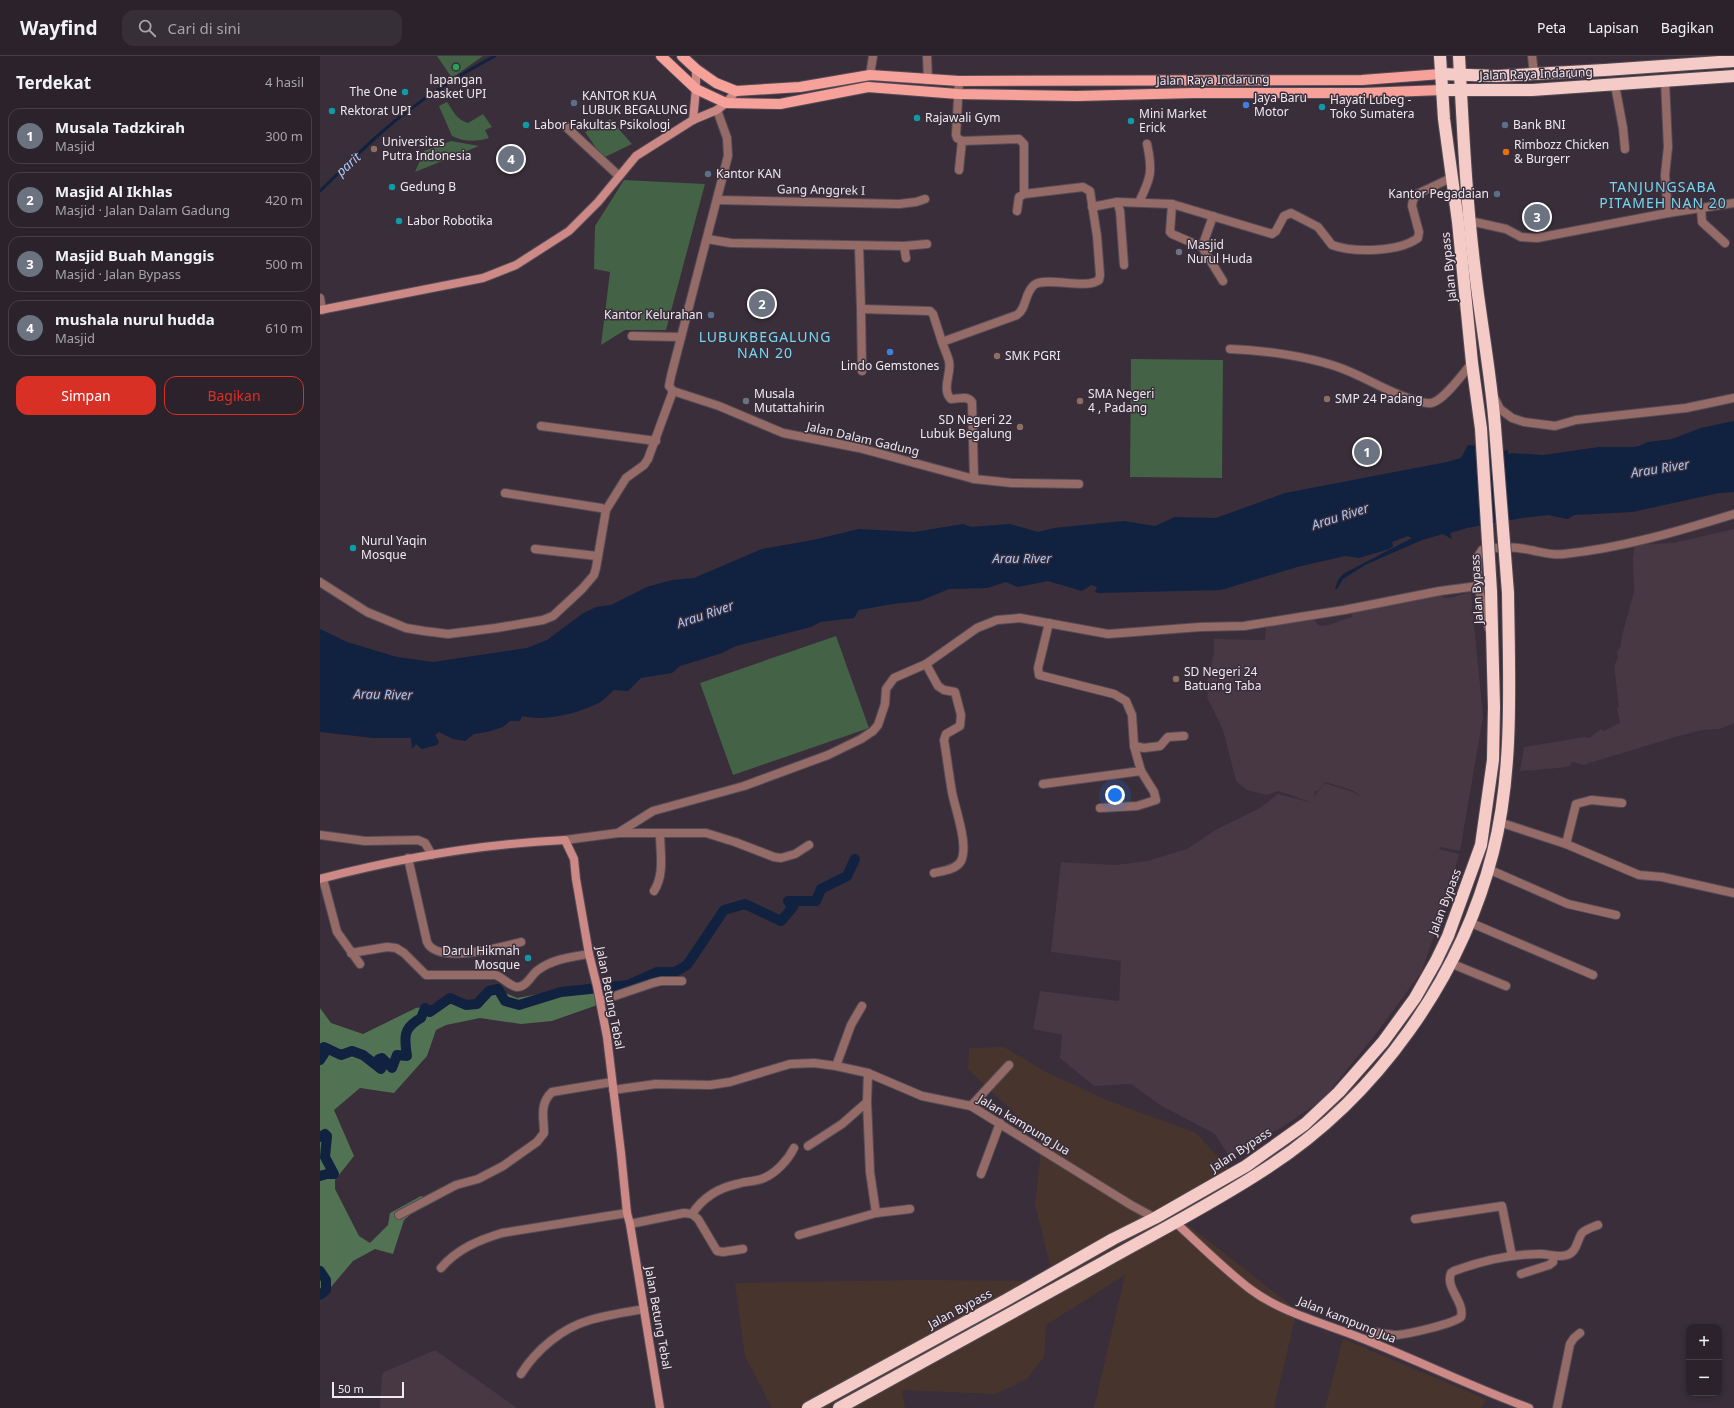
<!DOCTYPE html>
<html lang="id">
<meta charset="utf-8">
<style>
:root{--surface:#2b222b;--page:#372f37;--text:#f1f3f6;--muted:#a6a4a9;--line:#473f47;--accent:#d93025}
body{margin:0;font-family:"Noto Sans",sans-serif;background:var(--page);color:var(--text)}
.controls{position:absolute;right:12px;bottom:12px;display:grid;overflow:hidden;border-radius:8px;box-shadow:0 2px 6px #0003}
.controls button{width:36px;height:36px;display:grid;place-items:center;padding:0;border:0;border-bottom:1px solid var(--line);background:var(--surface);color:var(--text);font:20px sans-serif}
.scale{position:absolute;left:12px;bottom:10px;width:72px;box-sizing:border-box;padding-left:4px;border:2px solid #efe8ef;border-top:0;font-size:11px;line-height:14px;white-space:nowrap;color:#efe8ef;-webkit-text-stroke:3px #392e39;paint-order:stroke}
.you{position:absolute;left:795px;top:739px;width:14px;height:14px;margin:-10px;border:3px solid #fff;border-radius:50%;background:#1a73e8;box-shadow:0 0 0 6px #1a73e833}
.badge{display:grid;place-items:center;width:26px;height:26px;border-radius:50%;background:var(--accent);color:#fff;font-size:13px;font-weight:700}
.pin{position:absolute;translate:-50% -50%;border:2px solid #fff;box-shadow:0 1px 4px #0006}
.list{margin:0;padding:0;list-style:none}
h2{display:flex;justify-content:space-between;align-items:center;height:52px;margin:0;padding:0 16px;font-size:17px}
h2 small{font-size:13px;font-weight:400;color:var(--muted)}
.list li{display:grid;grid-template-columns:26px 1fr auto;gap:12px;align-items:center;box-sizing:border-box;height:56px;margin:0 8px 8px;padding:0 8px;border:1px solid var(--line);border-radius:12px}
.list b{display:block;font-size:15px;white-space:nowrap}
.list p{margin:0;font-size:13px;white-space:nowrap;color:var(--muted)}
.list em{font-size:13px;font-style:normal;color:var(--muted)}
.actions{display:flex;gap:8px;padding:12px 16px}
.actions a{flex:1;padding:9px 0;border:1px solid var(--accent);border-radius:12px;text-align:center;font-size:14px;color:var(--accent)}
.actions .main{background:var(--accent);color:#fff}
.icon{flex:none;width:22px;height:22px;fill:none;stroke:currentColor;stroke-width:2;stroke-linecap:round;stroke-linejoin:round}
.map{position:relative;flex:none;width:1414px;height:1352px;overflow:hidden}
header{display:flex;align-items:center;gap:24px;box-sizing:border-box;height:56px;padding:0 20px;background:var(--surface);border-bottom:1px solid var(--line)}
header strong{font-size:19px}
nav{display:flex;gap:22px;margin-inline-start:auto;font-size:14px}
.search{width:280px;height:36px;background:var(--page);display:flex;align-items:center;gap:10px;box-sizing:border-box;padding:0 14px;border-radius:12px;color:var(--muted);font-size:15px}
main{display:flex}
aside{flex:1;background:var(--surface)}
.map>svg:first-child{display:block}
</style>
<header>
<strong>Wayfind</strong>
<div class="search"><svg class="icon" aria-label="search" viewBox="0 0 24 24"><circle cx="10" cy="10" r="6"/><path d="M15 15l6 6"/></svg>Cari di sini</div>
<nav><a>Peta</a><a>Lapisan</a><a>Bagikan</a></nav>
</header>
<main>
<aside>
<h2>Terdekat<small>4 hasil</small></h2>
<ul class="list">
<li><span class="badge" style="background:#6b7280">1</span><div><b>Musala Tadzkirah</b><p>Masjid</p></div><em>300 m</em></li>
<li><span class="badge" style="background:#6b7280">2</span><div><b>Masjid Al Ikhlas</b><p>Masjid · Jalan Dalam Gadung</p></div><em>420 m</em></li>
<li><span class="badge" style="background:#6b7280">3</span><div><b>Masjid Buah Manggis</b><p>Masjid · Jalan Bypass</p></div><em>500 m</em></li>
<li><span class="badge" style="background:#6b7280">4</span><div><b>mushala nurul hudda</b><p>Masjid</p></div><em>610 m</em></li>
</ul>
<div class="actions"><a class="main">Simpan</a><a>Bagikan</a></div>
</aside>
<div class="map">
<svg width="1414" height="1352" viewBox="0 0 1414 1352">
<rect width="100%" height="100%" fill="#392e39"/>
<!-- commercial -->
<g fill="#47352d">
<polygon points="684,991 728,1017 789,1045 876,1077 924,1129 867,1168 977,1254 954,1352 774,1352 805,1219 726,1269 724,1301 707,1323 675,1338 582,1334 585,1352 452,1352 425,1300 415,1227 599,1224 734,1225 715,1148 720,1103 720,1081 648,1013 649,992"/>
<polygon points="1023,1283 1166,1343 1166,1344 1161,1352 1005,1352"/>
</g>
<!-- industrial -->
<g fill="#483843" fill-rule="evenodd">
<polygon points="1414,473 1414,667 1400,673 1382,674 1355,681 1263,709 1252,706 1250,710 1239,712 1200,715 1204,691 1265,681 1269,682 1281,673 1284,675 1300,667 1297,652 1299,651 1294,610 1298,601 1297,595 1300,592 1302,579 1314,536 1313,501 1315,489 1353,487"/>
<path d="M1151,536L1163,661L1140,795L1120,791L1119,793L1139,798L1127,842L1101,917L1052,983L1002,1044L964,1070L909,1100L895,1078L840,1049L811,1028L774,1030L740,1002L742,979L713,973L720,935L799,945L801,905L731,896L741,806L795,809L827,805L867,793L897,773L940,752L958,738L993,747L959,735L946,739L927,734L916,725L903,674L887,641L888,638L886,630L894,597V583L945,584L946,570L994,562L997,568L1002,570L1008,569L1032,561L1031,556L1034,554L1062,551L1119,538L1125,542H1130ZM1005,726L1032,734L1044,743L1033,736L1004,727L994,741L995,735H999Z"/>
<polygon points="115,1294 197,1352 60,1352 62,1317"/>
</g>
<!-- green -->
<g fill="#436246">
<polygon points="117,0 163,0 132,22"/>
<path d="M127,46C133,55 137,64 148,67L163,58L172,71L165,74L169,82C156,86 145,86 132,80L119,50Z"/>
<polygon points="290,63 312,88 283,102 265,76"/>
<polygon points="131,85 159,90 95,116 104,95"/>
<polygon points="304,124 385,128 346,274 305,274 281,289 290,216 274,213 275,170"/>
<polygon points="811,303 903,304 902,422 810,421"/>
<polygon points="516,580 549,672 413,719 380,627"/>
</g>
<!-- forest -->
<polygon fill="#517354" points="282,927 283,947 232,965 201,968 160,962 126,969 116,974 107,1000 74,1037 40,1032 14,1054 34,1100 15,1124 15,1133 39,1180 50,1187 68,1169 70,1157 101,1140 109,1143 84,1164 73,1198 55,1193 33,1205 0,1244 0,952 11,967 43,978 96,952 165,943 172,931 197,942"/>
<!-- water -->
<path fill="#112140" d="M1414,365V436L1399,437L1312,456L1254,459L1248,463L1228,459L1202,462L1147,472L1130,477L1132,483L1123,478L1102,484L1045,509L1023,523L1017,533H1015L1018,524L1023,518L1092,482L1088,480L1072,486L1073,490L1069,493L1039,502L1025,500L977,511L901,534L779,537L775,536L777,531L771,529L762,535L728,525L698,531L686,526L667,532L629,533L600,545L573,548L539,554L534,562L500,566L491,571L416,590L402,597L360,610L352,617L321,622L308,635L294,634C289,638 284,644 279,647C258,657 226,666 202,660L200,665H190L183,671L167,676L154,678L145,685L133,683L119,676L115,679L119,686L117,689L102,693L96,688L92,693L91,682H54L0,676V573L27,586L77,601L113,606L207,592L227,584L262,558L276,551L291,549L327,531L352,524L374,522L442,493L493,484L539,473L594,476L643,468L651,471L690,468L718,476L734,472L804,465L835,470L855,461L896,462L965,437L1127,406L1141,402L1148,389L1174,392L1182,397L1187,393L1189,399L1191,397L1223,399L1279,391H1312L1319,390L1328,386L1352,383L1381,372Z"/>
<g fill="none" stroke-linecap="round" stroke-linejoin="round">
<!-- stream -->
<path stroke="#112140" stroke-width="3" d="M0,135C21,115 41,94 63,75C97,46 135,21 175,0"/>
<!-- canal -->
<g stroke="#112140" stroke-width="10">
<path d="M0,1004L4,998L0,994L4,991L21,999L32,995L43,999L61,1013L59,1003L62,1002L72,1012L77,999L87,1000C84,981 83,972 101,962L105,952L110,956L130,942L146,949L157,948L169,935L178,933L185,945L199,949L241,936L308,929L337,916H355L367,909L404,854L425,848L461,865L473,851L468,845H496L501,833L527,820L535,803"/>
<polyline points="0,1081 5,1078 7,1080 5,1101 14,1118 7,1118 0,1120"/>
<polyline points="0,1215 6,1224 6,1234 0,1239"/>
</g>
<!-- street casing -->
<g stroke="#564c56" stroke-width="10">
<g id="street">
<polyline points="607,0 608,24"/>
<polyline points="1212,0 1214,18"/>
<polyline points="550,19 553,0"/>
<polyline points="639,25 636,79 637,82 642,85"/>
<polyline points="1345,25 1348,91 1345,119 1348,157"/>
<polyline points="1295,29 1303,72 1305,93"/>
<polyline points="397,54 407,82 408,100 351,320 349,330 353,335 399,350 463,377 539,392 654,423 692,427 759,428"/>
<polyline points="245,70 299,120"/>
<polyline points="639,114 642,85 699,83 704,88 704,138"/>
<polyline points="397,144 579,148 596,146 605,143"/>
<polyline points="797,146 800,155 804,209"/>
<path d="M819,146C831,122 833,115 827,88"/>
<polyline points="852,148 850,176 852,178 882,191 903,225"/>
<path d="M772,151L797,146L852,148L952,178L956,175L964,160L971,157L998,171L1012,189C1034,197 1079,196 1098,182L1099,176L1092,150L1093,144L1097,138L1131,122"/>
<polyline points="1381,152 1382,166 1405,187"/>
<polyline points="1150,165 1186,173 1201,181 1217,182 1348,157 1414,147"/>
<polyline points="387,183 411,187 584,190 586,202"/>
<polyline points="539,190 541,253 542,315"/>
<polyline points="584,190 607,188"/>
<polyline points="882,191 893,160"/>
<polyline points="0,242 2,254"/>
<path d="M541,253L610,255L613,258L622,286L697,259C707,252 704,238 714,229C725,220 766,234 779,224L780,219L777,180L770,135L763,131L704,138L699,141L697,155"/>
<polyline points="312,280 361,281"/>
<path d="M622,286C624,292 627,298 629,305C632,316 621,334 631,343C639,343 647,339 652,346L654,423"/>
<path d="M910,293C942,294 985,300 1015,310C1043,319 1066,336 1094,344C1099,345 1105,348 1111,347C1124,345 1143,317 1152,307"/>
<polyline points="1175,343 1180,353 1192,362 1204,366 1235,370 1256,364 1366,352 1414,342"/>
<polyline points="221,370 336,385"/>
<polyline points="185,437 281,452 286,454"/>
<polyline points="215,493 277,500"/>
<polyline points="0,526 47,556 86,572 104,575 128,578 176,572 223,564 233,560 262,533 274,519 276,512 286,454 306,422 324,409 328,403 353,335"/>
<path d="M1158,530L1157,502L1162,494C1177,491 1190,490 1205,493C1218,495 1231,500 1244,498C1302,492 1359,475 1414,458"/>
<path d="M606,608L618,630L624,634L635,636L641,659L640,670L626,678L624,684C627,702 629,719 632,736C635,753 649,789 641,805C636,814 622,815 614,817"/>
<polyline points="814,690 824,692 840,690 848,681 864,680"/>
<polyline points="723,728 821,715 814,690 812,659 806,645 794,638 719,619 718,612 729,567"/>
<polyline points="780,752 817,750 836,744 834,736 821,715"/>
<polyline points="1179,766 1246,788 1319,819 1342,821 1414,837"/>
<polyline points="298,777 333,755 424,730 508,699 541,683 553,675 558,669 565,648 566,633 574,622 606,608 657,572 677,564 700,562 788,578 880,571 924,570 1024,554 1120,535 1158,530 1169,573"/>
<polyline points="0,779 45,785 98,784 105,787 112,799"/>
<polyline points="245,784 298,777 386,777 415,786 454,801 461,802 475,798 489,789"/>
<polyline points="1246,788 1256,748 1271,744 1302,747"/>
<path d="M88,802L107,886C117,909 182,891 201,886"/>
<polyline points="1168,813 1248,848 1296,859"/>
<polyline points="3,823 17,876 40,908"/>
<path d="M334,835C345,818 340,796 340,777"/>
<polyline points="1149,866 1273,919"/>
<path d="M31,897L67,891L76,892L84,897L106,919H175C183,921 189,930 197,931C207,931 211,919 218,914C233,903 251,901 269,898"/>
<polyline points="1130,907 1186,930"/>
<polyline points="280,945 333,927 341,925 362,925"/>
<polyline points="516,1010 531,969 542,950"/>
<polyline points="293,1034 336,1028 390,1029 410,1026 470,1008 494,1007 516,1010 548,1017 602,1040 651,1050 811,1149 835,1162"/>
<polyline points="547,1046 548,1017"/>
<polyline points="651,1050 689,1009"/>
<polyline points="488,1090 522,1068 547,1046 550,1116 556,1157"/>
<polyline points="661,1118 680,1067"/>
<path d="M372,1158C382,1143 398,1132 417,1128C426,1125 435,1126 444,1122C456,1117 468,1104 474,1092"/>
<path d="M79,1159L136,1129L158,1123L183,1110L217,1086L224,1077C224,1062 219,1048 232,1036L292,1026"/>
<polyline points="1095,1163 1182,1150 1192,1200"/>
<polyline points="310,1168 364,1157 372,1158 378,1163 397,1195 403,1196 423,1193"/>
<polyline points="479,1179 556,1157 590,1153"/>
<path d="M121,1212C137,1193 159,1184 182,1177L307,1157"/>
<polyline points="1201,1218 1229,1209 1233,1206 1234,1200"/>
<path d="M1052,1286L1055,1276C1062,1277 1070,1279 1077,1279C1088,1278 1133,1268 1141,1261C1145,1246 1125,1232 1131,1217L1134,1215C1161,1205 1191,1198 1220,1198C1230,1198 1238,1202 1247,1199C1257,1196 1257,1184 1262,1177C1266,1173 1273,1171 1278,1169"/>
<path d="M201,1318C216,1294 242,1272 270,1264C287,1259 306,1256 324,1253"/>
<polyline points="1237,1352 1250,1288 1254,1282 1260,1277"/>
</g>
</g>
<!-- secondary casing -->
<g stroke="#564c56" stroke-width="10">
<g id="secondary">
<polyline points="373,64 376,33 376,13"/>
<polyline points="0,254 163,222 196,209 249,175 278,146 316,100 373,64 397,54 406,47 416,35"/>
<path d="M0,823C80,802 162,788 245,784L254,803L256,823L269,898L277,930L287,981L301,1097L307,1157L310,1168L340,1352"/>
<path d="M855,1166C879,1188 904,1213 930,1233C962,1257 1004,1267 1041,1282C1097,1304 1152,1331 1209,1352"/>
</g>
</g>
<!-- primary casing -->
<g stroke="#564c56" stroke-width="12">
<g id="primary">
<polyline points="341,0 376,33 406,47 460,48 548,31 638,38 757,40 873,37 1043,37 1122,34"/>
<polyline points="362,0 376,13 396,27 416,35 480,31 550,19 639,25 1042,24 1121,18"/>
</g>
</g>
<!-- highway casing -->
<g stroke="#564c56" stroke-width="14">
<g id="highway">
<polyline points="1120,0 1124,63 1138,166 1152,307 1161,373"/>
<path d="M1139,0C1143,72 1146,143 1155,215C1161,267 1171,319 1175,371"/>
<polyline points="1121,18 1177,20 1285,14 1414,5"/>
<polyline points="1122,34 1212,34 1414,20"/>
<polyline points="488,1352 686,1244 793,1183 835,1162 926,1110 985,1068 1019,1036 1063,986 1095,942 1116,905 1128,880 1161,789 1173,704 1174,651 1171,535"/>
<path d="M519,1352C607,1304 694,1255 782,1207C837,1176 894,1147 947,1112C1057,1041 1141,922 1173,796C1194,714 1189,621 1188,537"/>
</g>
</g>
<!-- street -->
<use href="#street" stroke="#956b68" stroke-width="8"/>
<!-- secondary -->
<use href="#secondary" stroke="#cc8985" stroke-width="8"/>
<!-- primary -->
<use href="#primary" stroke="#f7a19b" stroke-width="10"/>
<!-- highway -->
<use href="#highway" stroke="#f5cbc7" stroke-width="12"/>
<!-- highway-bridge casing -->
<g stroke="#564c56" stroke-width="14" stroke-linecap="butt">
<g id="highway-bridge">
<polyline points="1175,371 1188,537"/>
<polyline points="1161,373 1171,535"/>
</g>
</g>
<!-- highway-bridge -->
<use href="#highway-bridge" stroke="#f5cbc7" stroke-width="12"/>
</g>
<!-- markers -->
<circle fill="#2e9e5b" stroke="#392e39" stroke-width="1.5" cx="136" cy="11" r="4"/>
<g fill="#0f9aa8" stroke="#392e39" stroke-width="1.5">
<circle cx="85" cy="36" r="4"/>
<circle cx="1002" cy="51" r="4"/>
<circle cx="12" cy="55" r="4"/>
<circle cx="597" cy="62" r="4"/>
<circle cx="811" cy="65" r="4"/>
<circle cx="206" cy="69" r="4"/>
<circle cx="72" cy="131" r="4"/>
<circle cx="79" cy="165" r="4"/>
<circle cx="33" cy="492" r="4"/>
<circle cx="208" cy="902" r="4"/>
</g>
<g fill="#5c6f8a" stroke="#392e39" stroke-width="1.5">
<circle cx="254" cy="47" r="4"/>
<circle cx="1185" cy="69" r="4"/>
<circle cx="388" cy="118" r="4"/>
<circle cx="1177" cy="138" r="4"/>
<circle cx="391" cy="259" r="4"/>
</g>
<g fill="#3f7fe0" stroke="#392e39" stroke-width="1.5">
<circle cx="926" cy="49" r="4"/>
<circle cx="570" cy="296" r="4"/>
</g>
<g fill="#8d6e63" stroke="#392e39" stroke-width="1.5">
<circle cx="54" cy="93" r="4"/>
<circle cx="677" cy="300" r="4"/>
<circle cx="1007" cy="343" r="4"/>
<circle cx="760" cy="345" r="4"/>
<circle cx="700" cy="371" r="4"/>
<circle cx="856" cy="623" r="4"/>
</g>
<circle fill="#e8710a" stroke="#392e39" stroke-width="1.5" cx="1186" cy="96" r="4"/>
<g fill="#6b7280" stroke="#392e39" stroke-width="1.5">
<circle cx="859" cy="196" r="4"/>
<circle cx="426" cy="345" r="4"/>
</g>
<g text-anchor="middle" stroke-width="3" stroke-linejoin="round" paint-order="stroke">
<!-- street labels -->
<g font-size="12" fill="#efe8ef" stroke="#392e39">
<text transform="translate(1216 18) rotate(-2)" y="4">Jalan Raya Indarung</text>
<text transform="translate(893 24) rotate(-1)" y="4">Jalan Raya Indarung</text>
<text transform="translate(501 134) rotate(1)" y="4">Gang Anggrek I</text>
<text transform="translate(1129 211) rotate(-96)" y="4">Jalan Bypass</text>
<text transform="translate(543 383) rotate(13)" y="4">Jalan Dalam Gadung</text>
<text transform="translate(1157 533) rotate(-93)" y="4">Jalan Bypass</text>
<text transform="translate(1125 846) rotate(-69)" y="4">Jalan Bypass</text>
<text transform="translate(290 942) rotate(79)" y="4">Jalan Betung Tebal</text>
<text transform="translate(704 1069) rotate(31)" y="4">Jalan kampung Jua</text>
<text transform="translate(921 1094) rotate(-33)" y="4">Jalan Bypass</text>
<text transform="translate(640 1253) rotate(-28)" y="4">Jalan Bypass</text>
<text transform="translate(338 1262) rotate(80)" y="4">Jalan Betung Tebal</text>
<text transform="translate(1027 1264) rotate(22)" y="4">Jalan kampung Jua</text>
</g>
<!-- poi labels -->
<g font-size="12" fill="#efe8ef" stroke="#392e39" text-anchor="start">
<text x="136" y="28" text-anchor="middle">lapangan<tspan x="136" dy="14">basket UPI</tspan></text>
<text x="77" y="40" text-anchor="end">The One</text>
<text x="262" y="44">KANTOR KUA<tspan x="262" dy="14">LUBUK BEGALUNG</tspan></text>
<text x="934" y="46">Jaya Baru<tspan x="934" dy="14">Motor</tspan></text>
<text x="1010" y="48">Hayati Lubeg -<tspan x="1010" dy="14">Toko Sumatera</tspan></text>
<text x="20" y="59">Rektorat UPI</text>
<text x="819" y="62">Mini Market<tspan x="819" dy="14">Erick</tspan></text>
<text x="605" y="66">Rajawali Gym</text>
<text x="214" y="73">Labor Fakultas Psikologi</text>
<text x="1193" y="73">Bank BNI</text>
<text x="62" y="90">Universitas<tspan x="62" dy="14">Putra Indonesia</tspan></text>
<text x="1194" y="93">Rimbozz Chicken<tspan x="1194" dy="14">&amp; Burgerr</tspan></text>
<text x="396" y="122">Kantor KAN</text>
<text x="80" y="135">Gedung B</text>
<text x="1169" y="142" text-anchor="end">Kantor Pegadaian</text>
<text x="87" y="169">Labor Robotika</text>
<text x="867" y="193">Masjid<tspan x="867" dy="14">Nurul Huda</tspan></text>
<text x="383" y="263" text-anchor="end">Kantor Kelurahan</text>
<text x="685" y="304">SMK PGRI</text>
<text x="570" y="314" text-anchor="middle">Lindo Gemstones</text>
<text x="434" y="342">Musala<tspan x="434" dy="14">Mutattahirin</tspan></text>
<text x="768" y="342">SMA Negeri<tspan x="768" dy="14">4 , Padang</tspan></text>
<text x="1015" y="347">SMP 24 Padang</text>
<text x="692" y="368" text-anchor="end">SD Negeri 22<tspan x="692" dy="14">Lubuk Begalung</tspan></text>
<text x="41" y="489">Nurul Yaqin<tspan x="41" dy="14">Mosque</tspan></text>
<text x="864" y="620">SD Negeri 24<tspan x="864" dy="14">Batuang Taba</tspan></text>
<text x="200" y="899" text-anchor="end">Darul Hikmah<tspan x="200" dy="14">Mosque</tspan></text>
</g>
<!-- water labels -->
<g font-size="13" font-style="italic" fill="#abc6f6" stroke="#392e39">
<text transform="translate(28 108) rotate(-43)" y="5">parit</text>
<text transform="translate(1340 412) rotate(-9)" y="5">Arau River</text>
<text transform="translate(1020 460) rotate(-18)" y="5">Arau River</text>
<text x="702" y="507">Arau River</text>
<text transform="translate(385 558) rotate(-19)" y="5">Arau River</text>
<text transform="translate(63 638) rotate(1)" y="5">Arau River</text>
</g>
<!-- quarter labels -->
<g font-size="14" letter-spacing="1" fill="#75d7f3" stroke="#392e39">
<text x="1343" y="136">TANJUNGSABA<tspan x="1343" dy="16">PITAMEH NAN 20</tspan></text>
<text x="445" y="286">LUBUKBEGALUNG<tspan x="445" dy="16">NAN 20</tspan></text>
</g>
</g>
</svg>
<div class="controls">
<button>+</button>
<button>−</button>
</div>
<div class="scale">50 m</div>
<div class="you"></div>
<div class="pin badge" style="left:1047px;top:396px;background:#6b7280">1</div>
<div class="pin badge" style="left:442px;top:248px;background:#6b7280">2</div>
<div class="pin badge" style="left:1217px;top:161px;background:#6b7280">3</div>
<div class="pin badge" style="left:191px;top:103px;background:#6b7280">4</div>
</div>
</main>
